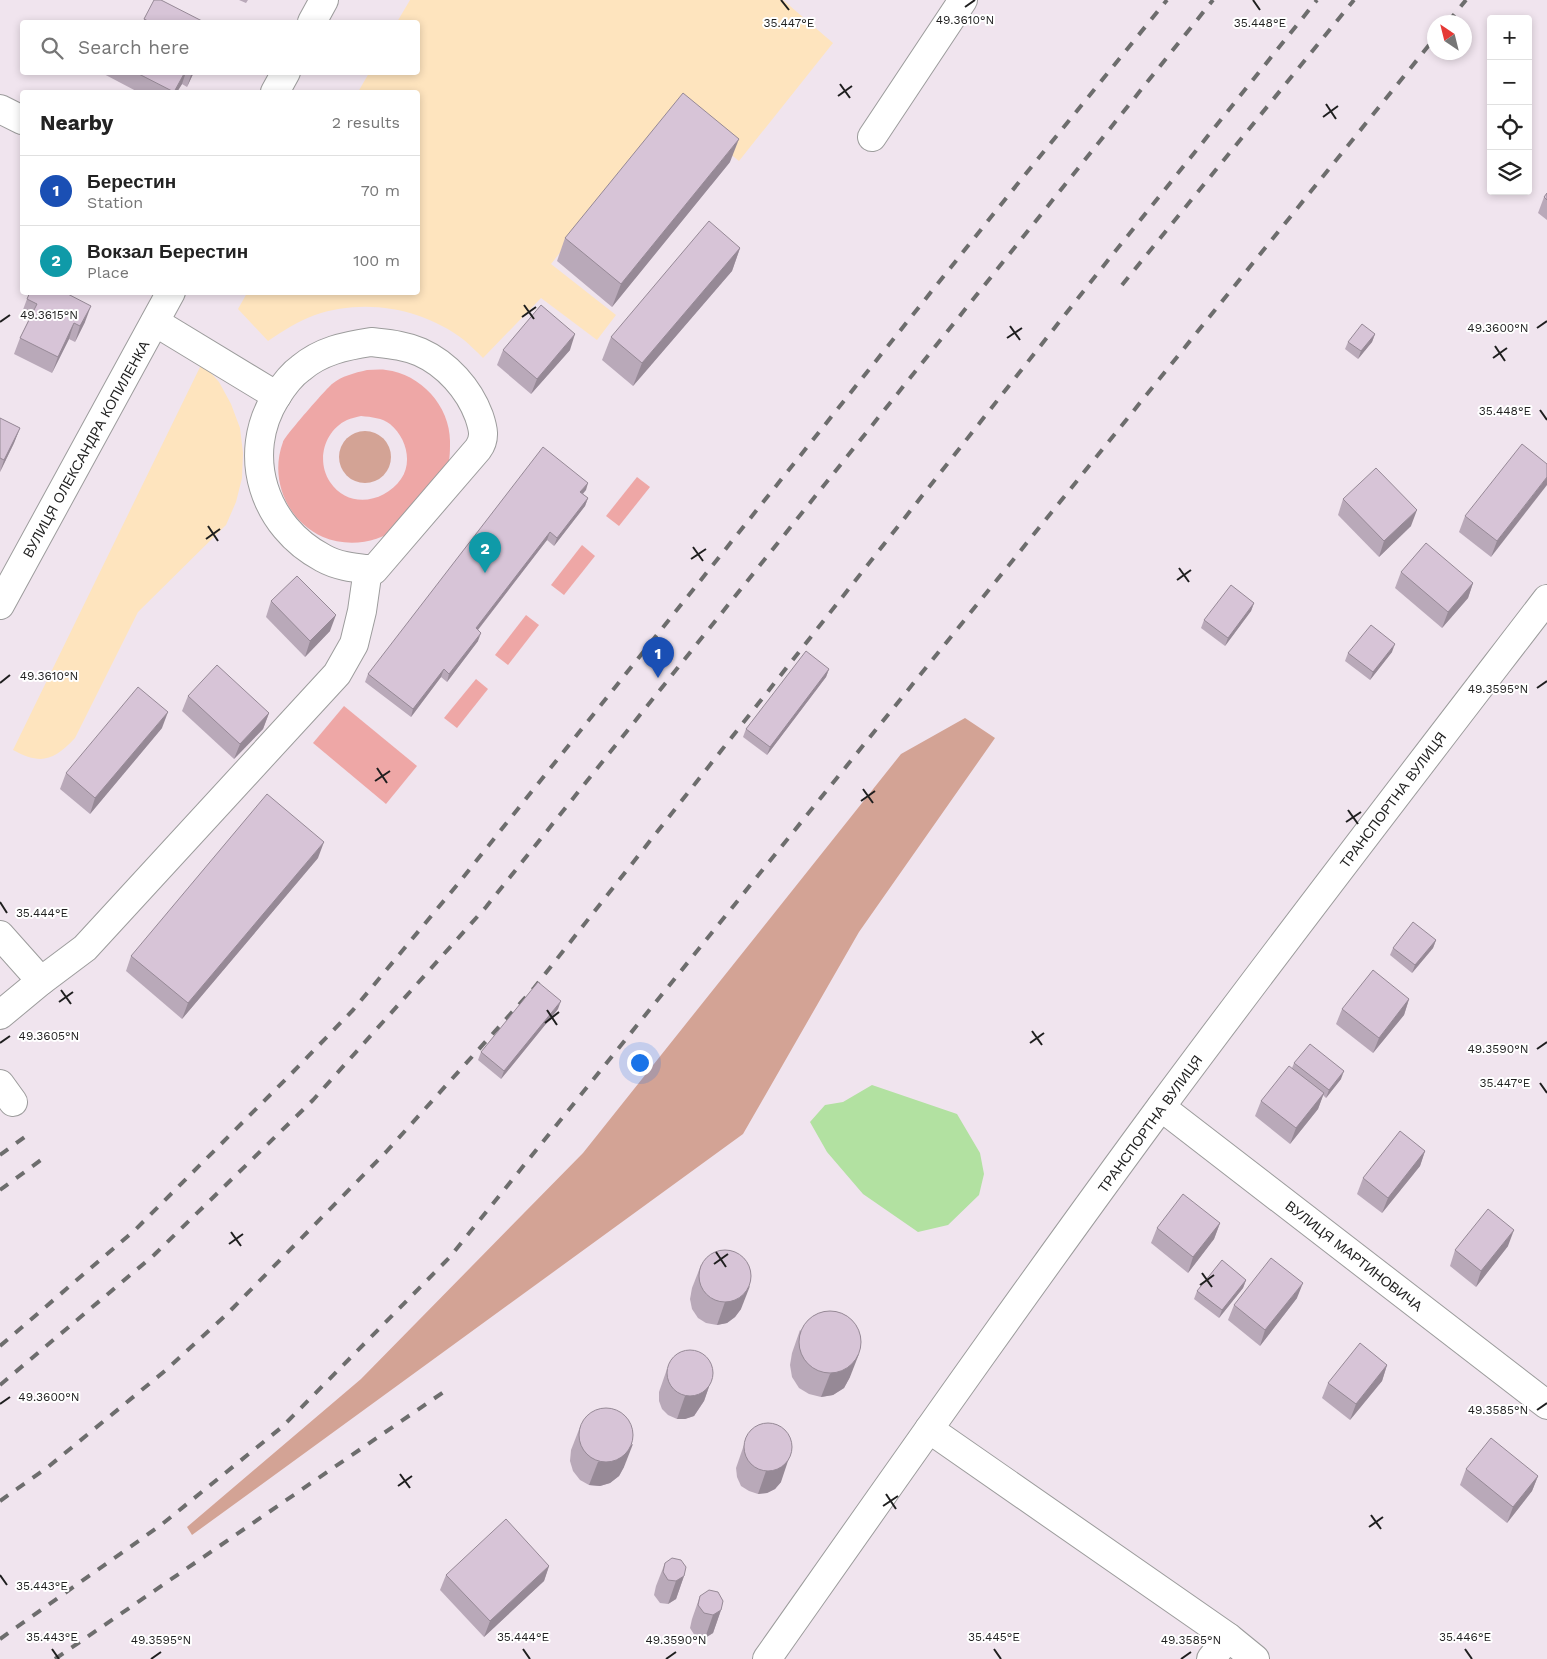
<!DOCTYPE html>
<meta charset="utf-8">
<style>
:root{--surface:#fff;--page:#f6f6f6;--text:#222;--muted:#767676;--line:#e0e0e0;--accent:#0f766e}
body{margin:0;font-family:"Work Sans",sans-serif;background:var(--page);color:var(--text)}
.controls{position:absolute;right:15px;top:15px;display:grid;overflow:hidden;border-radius:5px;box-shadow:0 2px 8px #0003}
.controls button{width:45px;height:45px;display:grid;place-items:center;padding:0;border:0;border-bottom:1px solid var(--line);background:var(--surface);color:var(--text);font:25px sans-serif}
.compass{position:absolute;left:1427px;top:15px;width:45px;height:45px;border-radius:50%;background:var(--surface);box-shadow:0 2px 8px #0003;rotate:325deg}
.you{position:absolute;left:639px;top:1062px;width:18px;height:18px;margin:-12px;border:4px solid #fff;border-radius:50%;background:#1a73e8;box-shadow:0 0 0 8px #1a73e833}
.badge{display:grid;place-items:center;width:32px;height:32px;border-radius:50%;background:var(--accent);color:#fff;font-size:16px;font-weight:700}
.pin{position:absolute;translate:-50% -41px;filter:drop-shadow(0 1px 2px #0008)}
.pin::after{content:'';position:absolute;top:26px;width:18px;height:15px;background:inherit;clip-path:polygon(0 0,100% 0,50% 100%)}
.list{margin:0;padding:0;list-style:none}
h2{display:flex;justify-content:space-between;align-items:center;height:65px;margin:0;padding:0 20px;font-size:21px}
h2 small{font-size:16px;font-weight:400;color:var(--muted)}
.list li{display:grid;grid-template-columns:32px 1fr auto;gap:15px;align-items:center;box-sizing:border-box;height:70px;padding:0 20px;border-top:1px solid var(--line)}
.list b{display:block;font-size:19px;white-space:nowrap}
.list p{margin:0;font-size:16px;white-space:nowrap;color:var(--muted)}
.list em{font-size:16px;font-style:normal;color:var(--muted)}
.icon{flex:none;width:28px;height:28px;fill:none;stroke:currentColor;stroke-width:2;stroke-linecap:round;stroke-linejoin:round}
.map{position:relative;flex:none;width:1547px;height:1659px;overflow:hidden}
.search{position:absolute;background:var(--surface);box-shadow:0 2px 8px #0003;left:20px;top:20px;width:400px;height:55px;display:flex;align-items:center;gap:12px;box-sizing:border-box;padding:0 18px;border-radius:5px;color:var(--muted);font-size:19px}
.panel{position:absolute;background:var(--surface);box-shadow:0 2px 8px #0003;left:20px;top:90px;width:400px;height:205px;border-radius:5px}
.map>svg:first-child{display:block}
</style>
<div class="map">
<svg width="1547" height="1659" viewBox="0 0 1547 1659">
<rect width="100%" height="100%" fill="#f0e4ee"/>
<!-- grass -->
<g fill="#eea7a6" fill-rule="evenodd">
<path d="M367,370C373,370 380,369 386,370C421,374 451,407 450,443C450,452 450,464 445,472C440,482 430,490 423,498C415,508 407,519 398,527C378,544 346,547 323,537C287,521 269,479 283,442C285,436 326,389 332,384C342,376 354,373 367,370ZM361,416C372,417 382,418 390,424C406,437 413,462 401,479C384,503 348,509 330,482C316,461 324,431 347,420C351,418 357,417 361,416Z"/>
<polygon points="637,477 650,487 619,526 606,516"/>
<polygon points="582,545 595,556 564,595 551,585"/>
<polygon points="526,615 539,625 508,665 495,655"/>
<polygon points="476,679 488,689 457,728 444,718"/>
<polygon points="344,706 417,766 386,804 313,743"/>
</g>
<!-- forest -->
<g fill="#d3a395">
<circle cx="365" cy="457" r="26"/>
<polygon points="965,718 995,738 859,932 743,1134 192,1535 187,1527 361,1379 583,1153 901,754"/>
</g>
<!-- park -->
<g fill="#fee4be">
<path d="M410,0H783L833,43L739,161L674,109L551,264L616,315L597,340L541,298L483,358C477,352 470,345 464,340C422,308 365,298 315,315C298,321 283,331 268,341L238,309L247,293L418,292V92H358L369,73L418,72V22H397Z"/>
<path d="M202,363L219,382L231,404L240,428L243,453L242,478L236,502L226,525L138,612L75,738C53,761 41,765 13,750Z"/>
</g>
<!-- water -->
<polygon fill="#b2e1a1" points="872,1085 957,1114 980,1153 984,1174 979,1195 948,1225 918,1232 863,1194 827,1152 810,1122 825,1105 843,1102"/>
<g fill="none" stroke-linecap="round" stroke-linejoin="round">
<!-- minor casing -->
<g stroke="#9c9c9c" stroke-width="30">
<g id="minor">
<polyline points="312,22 324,0"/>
<polyline points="275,92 286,72"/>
<polyline points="0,109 22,120"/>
<polyline points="872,137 963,0"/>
<polyline points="155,322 277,396"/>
<path d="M371,342C388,344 404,345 420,352C447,364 469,389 479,416C483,428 486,438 478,449L374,570C357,568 339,567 323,558C264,527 240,455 276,397C283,386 291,375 301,368C321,351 345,346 371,342Z"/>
<polyline points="0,605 171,292"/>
<polyline points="0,935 41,981 85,948 337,674 354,644 362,611 368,569"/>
<polyline points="0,1015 41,981"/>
<polyline points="0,1084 13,1102"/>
<polyline points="1161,1107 1547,1405"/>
<polyline points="929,1429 1228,1637"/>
<path d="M767,1659C898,1473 1028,1287 1163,1104C1289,934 1418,767 1547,599"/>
<polyline points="1211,1659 1228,1637 1255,1659"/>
</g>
</g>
<!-- minor -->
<use href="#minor" stroke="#fff" stroke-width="28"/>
<!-- rail -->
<g stroke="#6d6d6d" stroke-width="4" stroke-dasharray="10 10" stroke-linecap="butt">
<polyline points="1448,22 1466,0"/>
<polyline points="1122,285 1354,0"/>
<polyline points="0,1155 26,1136"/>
<polyline points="0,1190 41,1160"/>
<polyline points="0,1346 135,1230 290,1075 353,1010 457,885 1007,197 1167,0"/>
<polyline points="0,1385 154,1255 313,1100 486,907 1213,0"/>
<polyline points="0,1501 48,1467 166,1370 227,1314 386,1152 534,988 1101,269 1317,0"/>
<polyline points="0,1639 161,1525 282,1427 449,1258 1434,39"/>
<polyline points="55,1659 448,1389"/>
</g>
</g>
<!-- wall -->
<g fill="#b9a9b9">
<polygon points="239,0 248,0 246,3"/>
<polygon points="144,19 204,22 143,22"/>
<polygon points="100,72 194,72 187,87 182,84 177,92 138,92"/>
<polygon points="730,162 612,307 557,261 565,238"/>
<polygon points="1547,193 1547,220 1538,213 1544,197"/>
<polygon points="740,248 732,271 633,386 602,360 611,337"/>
<polygon points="27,299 85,322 75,342 69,339 52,373 14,354 20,338 29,319 21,315"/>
<polygon points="1375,334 1372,342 1358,359 1345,349 1348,342"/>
<polygon points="503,350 570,350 531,394 497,365"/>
<polygon points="0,418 20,428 14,443 0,472"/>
<polygon points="1547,464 1491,557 1459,532 1465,516"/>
<polygon points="586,490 583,494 588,498 585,506 554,546 547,540 478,630 478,641 447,682 441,677 411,717 365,682 368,674"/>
<polygon points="1343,499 1411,526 1379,557 1338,515"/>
<polygon points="1401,572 1473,583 1468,598 1442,628 1395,588"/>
<polygon points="271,601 330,631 305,657 266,617"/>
<polygon points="1254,603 1251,611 1225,646 1201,628 1204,620"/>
<polygon points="1392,652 1370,680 1345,661 1348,653"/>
<polygon points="829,669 826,677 767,755 743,737 746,729"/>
<polygon points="188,696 269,713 263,729 234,759 182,711"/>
<polygon points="162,728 90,814 60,789 66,773"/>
<polygon points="318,858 182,1019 126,971 131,956"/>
<polygon points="1436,940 1433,948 1412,973 1390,955 1393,948"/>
<polygon points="1409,999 1404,1015 1373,1053 1336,1024 1342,1009"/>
<polygon points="558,1009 501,1079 478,1060 481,1052"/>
<polygon points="1294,1063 1341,1079 1326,1098 1323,1095 1318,1109 1290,1144 1255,1116 1261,1101 1292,1068"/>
<polygon points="1425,1151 1420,1166 1382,1213 1357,1194 1363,1178"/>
<polygon points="1220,1223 1214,1239 1188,1273 1151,1243 1157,1228"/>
<polygon points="1508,1246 1476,1287 1450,1266 1455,1250"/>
<polygon points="701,1265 741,1309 735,1317 727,1323 717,1325 706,1323 698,1318 692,1309 690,1299 692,1288"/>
<polygon points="1246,1280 1243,1288 1219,1318 1194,1299 1197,1291"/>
<polygon points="1297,1298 1260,1346 1228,1320 1234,1305"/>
<polygon points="800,1330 850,1377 844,1388 833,1395 821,1397 809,1394 799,1388 792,1377 790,1365 792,1353"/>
<polygon points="1387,1365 1382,1381 1350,1420 1322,1398 1328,1383"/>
<polygon points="667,1369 712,1378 704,1401 694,1416 685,1419 677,1419 668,1415 662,1409 659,1401 659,1392"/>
<polygon points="580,1427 624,1467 619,1476 610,1483 600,1486 589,1485 580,1480 573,1471 570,1461 571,1450"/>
<polygon points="747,1436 781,1482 775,1489 767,1493 758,1494 749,1491 741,1486 737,1477 736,1468"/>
<polygon points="1466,1469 1538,1476 1532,1491 1507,1523 1460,1485"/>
<polygon points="665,1563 684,1576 676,1599 668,1604 660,1603 654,1595 656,1586"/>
<polygon points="549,1566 544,1581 484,1637 440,1590 446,1575"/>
<polygon points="700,1596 721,1610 713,1633 705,1638 695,1636 690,1628 692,1619"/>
</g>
<!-- shaded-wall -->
<g fill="#968996">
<polygon points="185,72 186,72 182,84 177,92 174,92"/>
<polygon points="192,72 194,72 187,87"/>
<polygon points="739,139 730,162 612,307 621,284"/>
<polygon points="740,248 732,271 633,386 642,363"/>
<polygon points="91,306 85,322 75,342 80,326"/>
<polygon points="74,323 69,339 52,373 58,357"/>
<polygon points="575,334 570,350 531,394 537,379"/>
<polygon points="1375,334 1372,342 1358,359 1361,351"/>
<polygon points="20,428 14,443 0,472 4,460"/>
<polygon points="1547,477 1547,485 1491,557 1497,541"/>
<polygon points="588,483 586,490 577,500 580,492"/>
<polygon points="588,498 585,506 554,546 557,538"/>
<polygon points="1417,510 1411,526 1379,557 1384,541"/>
<polygon points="550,532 547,540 473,636 476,628"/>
<polygon points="1473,583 1468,598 1442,628 1448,612"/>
<polygon points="1254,603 1251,611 1225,646 1228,638"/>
<polygon points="336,615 330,631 305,657 310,641"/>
<polygon points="481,633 478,641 447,682 449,674"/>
<polygon points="1395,644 1392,652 1370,680 1373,672"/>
<polygon points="444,669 441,677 411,717 413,709"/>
<polygon points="829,669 826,677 767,755 770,747"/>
<polygon points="168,712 162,728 90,814 95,798"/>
<polygon points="269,713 263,729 234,759 240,744"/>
<polygon points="324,842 318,858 182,1019 188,1003"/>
<polygon points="1436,940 1433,948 1412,973 1415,965"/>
<polygon points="1409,999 1404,1015 1373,1053 1379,1038"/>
<polygon points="561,1001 558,1009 501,1079 504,1071"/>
<polygon points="1344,1071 1341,1079 1326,1098 1329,1090"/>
<polygon points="1324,1093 1318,1109 1290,1144 1296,1128"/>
<polygon points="1425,1151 1420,1166 1382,1213 1388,1198"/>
<polygon points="1220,1223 1214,1239 1188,1273 1193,1257"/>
<polygon points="1514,1230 1508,1246 1476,1287 1481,1271"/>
<polygon points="1246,1280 1243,1288 1219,1318 1222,1310"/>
<polygon points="1303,1283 1297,1298 1260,1346 1265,1330"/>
<polygon points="750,1286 741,1309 735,1317 727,1323 717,1325 725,1302"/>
<polygon points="859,1354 850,1377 844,1388 833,1395 821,1397 830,1374"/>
<polygon points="1387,1365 1382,1381 1350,1420 1356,1404"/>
<polygon points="712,1378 704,1401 694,1416 685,1419 677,1419 685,1396"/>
<polygon points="633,1444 624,1467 619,1476 610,1483 600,1486 589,1485 598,1462"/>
<polygon points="789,1458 781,1482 775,1489 767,1493 758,1494 766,1471"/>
<polygon points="1538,1476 1532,1491 1507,1523 1513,1507"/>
<polygon points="549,1566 544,1581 484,1637 490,1621"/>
<polygon points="684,1576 676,1599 668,1604 676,1581"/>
<polygon points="721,1610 713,1633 705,1638 713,1615"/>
</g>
<!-- building -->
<g fill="#d7c4d7" stroke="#968996">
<polygon points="154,0 161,0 204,22 150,22 144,19"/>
<polygon points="135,72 185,72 174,92"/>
<polygon points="683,93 739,139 621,284 565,238"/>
<polygon points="1547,193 1547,200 1544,197"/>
<polygon points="709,221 740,248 642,363 611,337"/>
<polygon points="30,292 64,292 91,306 80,326 74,323 58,357 20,338 37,304 27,299"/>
<polygon points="541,305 575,334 537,379 503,350"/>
<polygon points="1362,324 1375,334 1361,351 1348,342"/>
<polygon points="0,418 20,428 4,460 0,458"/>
<polygon points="1522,444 1547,464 1547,477 1497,541 1465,516"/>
<polygon points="543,447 588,483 580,492 588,498 557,538 550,532 476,628 481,633 449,674 444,669 413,709 368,674"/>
<polygon points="1376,468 1417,510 1384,541 1343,499"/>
<polygon points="1426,543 1473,583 1448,612 1401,572"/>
<polygon points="297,576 336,615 310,641 271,601"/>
<polygon points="1231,585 1254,603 1228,638 1204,620"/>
<polygon points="1371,625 1395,644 1373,672 1348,653"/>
<polygon points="806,651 829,669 770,747 746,729"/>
<polygon points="217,665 269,713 240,744 188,696"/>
<polygon points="138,687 168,712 95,798 66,773"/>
<polygon points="267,794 324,842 188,1003 131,956"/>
<polygon points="1413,922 1436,940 1415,965 1393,948"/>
<polygon points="1373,970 1409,999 1379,1038 1342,1009"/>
<polygon points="538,982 561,1001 504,1071 481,1052"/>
<polygon points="1310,1044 1344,1071 1329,1090 1294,1063"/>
<polygon points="1289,1066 1324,1093 1296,1128 1261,1101"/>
<polygon points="1400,1131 1425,1151 1388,1198 1363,1178"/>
<polygon points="1183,1194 1220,1223 1193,1257 1157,1228"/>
<polygon points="1488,1209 1514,1230 1481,1271 1455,1250"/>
<circle cx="725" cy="1276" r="26"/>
<polygon points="1271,1258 1303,1283 1265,1330 1234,1305"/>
<polygon points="1222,1260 1246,1280 1222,1310 1197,1291"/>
<circle cx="830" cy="1342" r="31"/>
<polygon points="1360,1343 1387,1365 1356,1404 1328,1383"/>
<circle cx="690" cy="1373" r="23"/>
<circle cx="606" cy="1435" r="27"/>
<circle cx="768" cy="1447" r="24"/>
<polygon points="1491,1438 1538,1476 1513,1507 1466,1469"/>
<polygon points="506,1519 549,1566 490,1621 446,1575"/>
<polygon points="672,1558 681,1560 686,1567 684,1576 676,1581 668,1580 663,1572 665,1563"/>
<polygon points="709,1590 718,1592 723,1601 721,1610 713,1615 704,1613 698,1605 700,1596"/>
</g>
<!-- ticks -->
<path fill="none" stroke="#1f1f1f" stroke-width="2" d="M781,0L789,10M1253,0L1260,10M965,7L975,0M840,84L850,98M838,96L852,86M1326,104L1336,119M1323,117L1338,106M524,305L534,319M522,317L536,307M0,322L10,315M1010,326L1020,340M1537,328L1547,321M1007,338L1022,328M1495,346L1505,361M1493,358L1507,348M1540,410L1547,420M208,526L218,541M206,539L220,529M693,547L703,561M691,559L706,549M1179,568L1189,582M1177,580L1191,570M0,683L10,675M1537,688L1547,681M377,768L387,783M375,781L390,771M863,789L873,803M861,801L875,791M1348,810L1358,824M1346,822L1361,812M0,902L7,913M61,990L71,1004M59,1002L73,992M547,1010L557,1025M545,1023L559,1012M1032,1031L1042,1045M0,1043L10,1036M1030,1043L1044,1033M1537,1049L1547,1042M1540,1083L1547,1093M231,1232L241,1246M229,1244L243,1234M716,1252L726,1267M714,1264L728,1254M1202,1273L1212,1287M1200,1285L1214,1275M0,1404L10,1397M1537,1410L1547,1403M400,1474L410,1488M398,1486L412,1476M886,1494L896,1509M883,1506L898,1496M1371,1515L1381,1529M1369,1527L1383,1517M0,1575L7,1585M52,1649L59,1659M523,1649L530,1659M994,1649L1001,1659M1465,1649L1472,1659M151,1659L161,1652M666,1659L676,1652M1181,1659L1191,1652"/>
<g text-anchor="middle" stroke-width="4" stroke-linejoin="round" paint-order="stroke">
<!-- street labels -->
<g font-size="14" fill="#1f1f1f" stroke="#fff">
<text transform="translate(86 449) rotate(-61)" y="5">ВУЛИЦЯ ОЛЕКСАНДРА КОПИЛЕНКА</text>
<text transform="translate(1393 800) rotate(-53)" y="5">ТРАНСПОРТНА ВУЛИЦЯ</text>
<text transform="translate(1150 1124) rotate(-54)" y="5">ТРАНСПОРТНА ВУЛИЦЯ</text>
<text transform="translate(1354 1256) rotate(38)" y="5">ВУЛИЦЯ МАРТИНОВИЧА</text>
</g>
</g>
<g font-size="12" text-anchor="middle" fill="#1f1f1f" stroke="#fff" stroke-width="4" stroke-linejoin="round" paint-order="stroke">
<text x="965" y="24">49.3610°N</text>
<text x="1260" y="27">35.448°E</text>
<text x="789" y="27">35.447°E</text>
<text x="49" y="319">49.3615°N</text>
<text x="1498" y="332">49.3600°N</text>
<text x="1505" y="415">35.448°E</text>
<text x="49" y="680">49.3610°N</text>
<text x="1498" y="693">49.3595°N</text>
<text x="42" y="917">35.444°E</text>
<text x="49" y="1040">49.3605°N</text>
<text x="1498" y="1053">49.3590°N</text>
<text x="1505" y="1087">35.447°E</text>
<text x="49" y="1401">49.3600°N</text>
<text x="1498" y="1414">49.3585°N</text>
<text x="42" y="1590">35.443°E</text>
<text x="52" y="1641">35.443°E</text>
<text x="523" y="1641">35.444°E</text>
<text x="994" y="1641">35.445°E</text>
<text x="1465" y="1641">35.446°E</text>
<text x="161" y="1644">49.3595°N</text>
<text x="676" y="1644">49.3590°N</text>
<text x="1191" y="1644">49.3585°N</text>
</g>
</svg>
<div class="controls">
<button>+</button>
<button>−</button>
<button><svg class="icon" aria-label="locate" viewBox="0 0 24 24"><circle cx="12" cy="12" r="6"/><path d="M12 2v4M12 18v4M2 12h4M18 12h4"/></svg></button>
<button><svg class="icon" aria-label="layers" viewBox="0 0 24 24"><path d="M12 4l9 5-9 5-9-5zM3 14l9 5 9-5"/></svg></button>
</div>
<svg class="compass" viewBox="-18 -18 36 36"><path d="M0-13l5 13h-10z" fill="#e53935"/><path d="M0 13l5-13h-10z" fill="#767676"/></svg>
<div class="you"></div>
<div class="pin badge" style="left:658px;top:678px;background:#1a4fb4">1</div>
<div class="pin badge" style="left:485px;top:573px;background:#0f9aa8">2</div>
<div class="search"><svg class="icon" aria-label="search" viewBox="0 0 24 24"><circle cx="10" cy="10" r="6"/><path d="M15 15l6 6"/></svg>Search here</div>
<section class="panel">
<h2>Nearby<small>2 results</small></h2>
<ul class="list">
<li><span class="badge" style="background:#1a4fb4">1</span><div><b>Берестин</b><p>Station</p></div><em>70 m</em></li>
<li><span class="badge" style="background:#0f9aa8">2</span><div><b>Вокзал Берестин</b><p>Place</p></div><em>100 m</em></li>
</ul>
</section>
</div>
